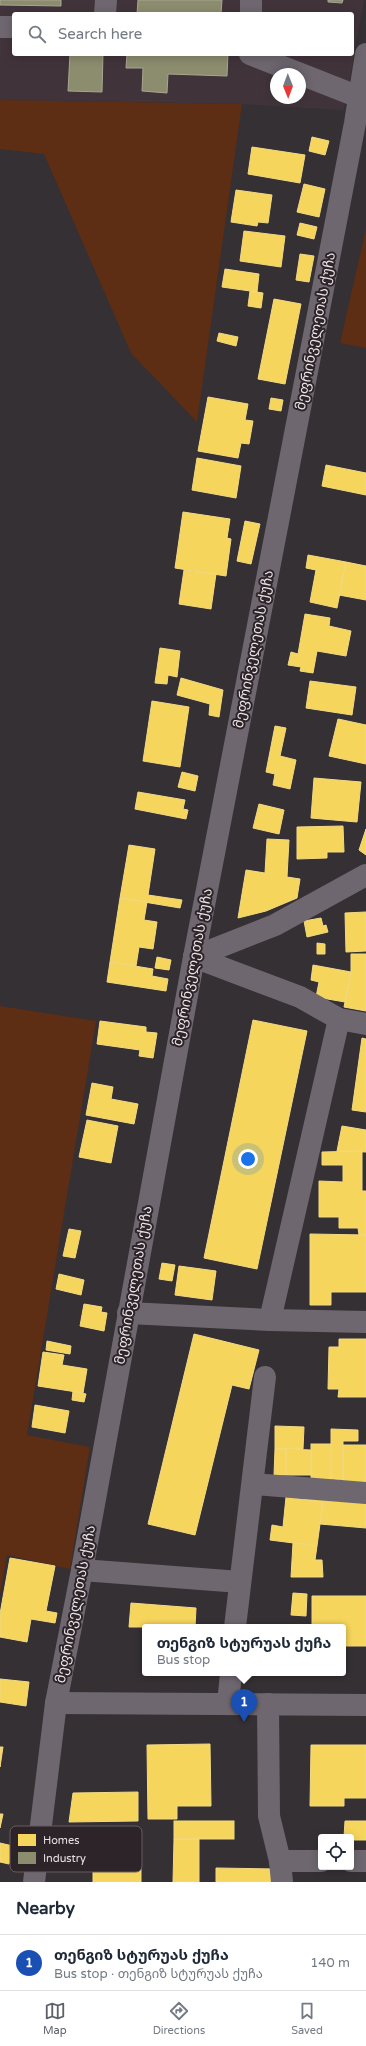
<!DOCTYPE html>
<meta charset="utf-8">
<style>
:root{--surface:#fff;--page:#f2f2f3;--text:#1f2937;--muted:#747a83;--line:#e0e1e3;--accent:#5d6069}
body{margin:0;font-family:"Varela Round","Noto Sans Georgian",sans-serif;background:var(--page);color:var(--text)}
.controls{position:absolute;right:12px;bottom:12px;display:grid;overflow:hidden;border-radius:4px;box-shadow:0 2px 10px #0003}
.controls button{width:36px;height:36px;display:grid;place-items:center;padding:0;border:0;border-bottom:1px solid var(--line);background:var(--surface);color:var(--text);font:20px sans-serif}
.compass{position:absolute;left:270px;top:68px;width:36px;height:36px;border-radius:50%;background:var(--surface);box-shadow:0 2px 10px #0003;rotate:179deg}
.you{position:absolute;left:248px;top:1159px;width:14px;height:14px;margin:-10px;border:3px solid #fff;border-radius:50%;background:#1a73e8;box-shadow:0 0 0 6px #1a73e833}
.badge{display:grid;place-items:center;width:26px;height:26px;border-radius:50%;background:var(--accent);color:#fff;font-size:13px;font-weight:700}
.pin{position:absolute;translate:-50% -33px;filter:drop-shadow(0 1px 2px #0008)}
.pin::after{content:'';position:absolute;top:21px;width:14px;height:12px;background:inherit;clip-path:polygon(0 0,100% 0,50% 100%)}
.popup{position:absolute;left:142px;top:1624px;width:204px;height:52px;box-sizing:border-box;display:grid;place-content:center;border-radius:4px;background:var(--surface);filter:drop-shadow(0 1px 3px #0005);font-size:13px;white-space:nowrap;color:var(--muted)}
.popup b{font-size:15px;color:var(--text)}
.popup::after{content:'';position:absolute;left:50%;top:100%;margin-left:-8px;border:8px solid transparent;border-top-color:var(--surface)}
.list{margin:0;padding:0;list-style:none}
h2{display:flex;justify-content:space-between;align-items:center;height:52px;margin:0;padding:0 16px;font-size:17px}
h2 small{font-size:13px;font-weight:400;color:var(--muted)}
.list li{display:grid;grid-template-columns:26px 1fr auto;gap:12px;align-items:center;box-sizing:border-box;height:56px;padding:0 16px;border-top:1px solid var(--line)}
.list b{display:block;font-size:15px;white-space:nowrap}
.list p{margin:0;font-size:13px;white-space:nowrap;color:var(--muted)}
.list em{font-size:13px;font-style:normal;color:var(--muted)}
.icon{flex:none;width:22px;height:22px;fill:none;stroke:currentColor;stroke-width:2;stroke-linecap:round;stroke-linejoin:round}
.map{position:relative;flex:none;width:366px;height:1882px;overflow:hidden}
.search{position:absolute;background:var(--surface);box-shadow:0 2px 10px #0003;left:12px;right:12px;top:12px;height:44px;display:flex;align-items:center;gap:10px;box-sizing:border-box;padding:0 14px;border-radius:4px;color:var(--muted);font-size:15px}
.sheet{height:108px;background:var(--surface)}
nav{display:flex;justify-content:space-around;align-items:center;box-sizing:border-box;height:56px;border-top:1px solid var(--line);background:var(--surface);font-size:11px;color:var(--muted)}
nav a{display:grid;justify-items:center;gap:2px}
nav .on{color:var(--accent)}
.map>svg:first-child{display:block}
</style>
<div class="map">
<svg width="366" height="1882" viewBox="0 0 366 1882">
<rect width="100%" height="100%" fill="#353033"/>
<!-- built -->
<path fill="#41333a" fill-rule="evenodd" d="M0,0H364L344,110L242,104L0,100ZM14,14H352V54H14ZM276,74H300V98H276Z"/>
<!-- green -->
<g fill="#5d2d14">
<polygon points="0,100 242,104 197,422 131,353 44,154 0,149"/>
<polygon points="366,229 366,348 340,343"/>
<polygon points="0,1006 96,1021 27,1435 90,1447 70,1569 7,1555 0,1594"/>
</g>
<!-- homes -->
<g fill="#f6d55c" stroke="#f2d985">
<polygon points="312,137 329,141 325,155 309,151"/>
<polygon points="252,147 305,155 300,183 248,174"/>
<polygon points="304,184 325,189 319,217 297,212"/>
<polygon points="236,190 272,195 268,223 258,222 257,226 231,222"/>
<polygon points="300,223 317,227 314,239 297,235"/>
<polygon points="244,231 285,236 281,267 240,261"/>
<polygon points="300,254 314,256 309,282 296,280"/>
<polygon points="225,269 259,274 257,292 222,287"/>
<polygon points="250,291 263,293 261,308 248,306"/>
<polygon points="274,299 301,304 285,384 258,379"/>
<polygon points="219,333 238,337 236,346 217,341"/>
<polygon points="208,397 248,404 245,420 253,421 249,444 241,443 238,458 198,451"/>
<polygon points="271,398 283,400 281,411 269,409"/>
<polygon points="197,458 241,466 236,498 192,490"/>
<polygon points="326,465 366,473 366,495 322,486"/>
<polygon points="183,512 230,519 227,538 231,539 226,576 175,568"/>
<polygon points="245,521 260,524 251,564 237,561"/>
<polygon points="308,555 346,562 337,608 310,602 316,570 306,568"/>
<polygon points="346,562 366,566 366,600 339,595"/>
<polygon points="184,570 216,574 211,609 179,604"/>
<polygon points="305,614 330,618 329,626 351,631 346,656 317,651 313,673 300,671 301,667 288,665 291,652 298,654"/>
<polygon points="160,648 180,651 177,677 168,675 167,684 155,683"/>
<polygon points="181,678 223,690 219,717 209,715 210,704 177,695"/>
<polygon points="310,681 356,687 352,715 306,708"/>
<polygon points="152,701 189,707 180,767 143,761"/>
<polygon points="338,719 366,725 366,764 329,756"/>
<polygon points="275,726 286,728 280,756 296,760 290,789 273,785 275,774 266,772"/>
<polygon points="182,772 198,776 195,791 178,787"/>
<polygon points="314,778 361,782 357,822 311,818"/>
<polygon points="138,792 185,800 183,809 188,810 186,819 135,809"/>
<polygon points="259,804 284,810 279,834 253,828"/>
<polygon points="343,826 344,852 327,852 327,858 297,859 297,827"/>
<polygon points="366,829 366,855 359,850"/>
<polygon points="267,839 289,840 287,877 300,879 297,898 266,911 238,918 246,870 265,873"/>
<polygon points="129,845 155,849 148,895 182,900 180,908 120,898"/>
<polygon points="120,898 147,902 144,920 157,922 153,949 139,947 136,966 110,962"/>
<polygon points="366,912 366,951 346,952 345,913"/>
<polygon points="321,918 323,926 326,925 328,932 307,937 304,921"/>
<polygon points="317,943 325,944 325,954 317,954"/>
<polygon points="351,954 366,954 366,1011 344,1007 351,972"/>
<polygon points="157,957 171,960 169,970 155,968"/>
<polygon points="110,962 153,969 152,976 168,979 166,991 107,982"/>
<polygon points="313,965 351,972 345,1002 316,997 319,982 311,980"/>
<polygon points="253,1020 307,1031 257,1269 204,1258"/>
<polygon points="100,1021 146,1027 146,1032 157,1033 153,1058 139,1056 140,1050 97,1044"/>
<polygon points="362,1038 366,1039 366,1112 352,1110"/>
<polygon points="92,1083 113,1087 111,1099 138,1104 134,1124 86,1115"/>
<polygon points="87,1120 118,1126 111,1163 79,1157"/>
<polygon points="342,1126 366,1130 366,1152 337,1151"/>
<polygon points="362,1151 362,1191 366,1191 366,1235 359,1235 358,1228 339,1228 339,1217 319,1217 319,1181 343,1182 343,1165 322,1165 322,1152"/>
<polygon points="69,1229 81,1231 75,1258 63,1256"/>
<polygon points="310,1234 366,1235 366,1292 331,1292 331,1305 310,1305"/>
<polygon points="162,1263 175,1265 172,1281 159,1279"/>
<polygon points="179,1266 216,1271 212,1300 175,1295"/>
<polygon points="59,1274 84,1280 81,1295 56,1289"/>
<polygon points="84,1304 102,1307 101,1312 107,1313 104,1331 80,1326"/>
<polygon points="194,1334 259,1350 249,1389 232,1385 195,1535 148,1524"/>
<polygon points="339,1339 366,1339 366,1397 338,1397 339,1389 328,1389 329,1347 339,1347"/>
<polygon points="47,1341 71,1346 70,1354 46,1350"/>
<polygon points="43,1352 64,1355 62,1365 87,1369 83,1393 38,1386"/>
<polygon points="73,1391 86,1394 84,1402 72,1400"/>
<polygon points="35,1405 69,1411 65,1433 32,1427"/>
<polygon points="275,1426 304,1427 303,1449 275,1449"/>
<polygon points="331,1429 358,1430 358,1441 343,1441 343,1480 331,1479"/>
<rect x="311" y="1444" width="20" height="39"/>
<polygon points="343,1445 366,1445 366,1485 343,1484"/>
<polygon points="275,1449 286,1449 286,1475 274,1475"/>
<polygon points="286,1449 311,1450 311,1475 286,1475"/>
<polygon points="305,1496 366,1502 366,1528 320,1524 323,1502 305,1500"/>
<polygon points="286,1497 323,1502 317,1546 270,1540 272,1525 283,1527"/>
<polygon points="293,1543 317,1546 315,1560 322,1560 323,1577 291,1577"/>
<polygon points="10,1558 55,1566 46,1611 57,1613 55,1623 31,1619 27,1642 0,1637 0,1614"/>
<polygon points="293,1593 307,1594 306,1616 291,1615"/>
<polygon points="312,1596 366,1596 366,1646 343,1646 343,1627 312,1627"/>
<polygon points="131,1603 196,1608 195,1627 129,1627"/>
<polygon points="0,1679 29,1682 26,1706 0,1702"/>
<polygon points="210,1744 211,1806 177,1806 177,1819 148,1819 147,1745"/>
<polygon points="311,1745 366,1745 366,1798 344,1798 344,1806 310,1806"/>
<polygon points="0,1747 3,1747 0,1767"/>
<polygon points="138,1792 138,1821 69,1822 73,1793"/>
<polygon points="0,1814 3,1814 0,1828"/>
<rect x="174" y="1821" width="60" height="18"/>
<polygon points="345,1821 366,1821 366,1840 351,1840 351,1837 344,1837"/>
<polygon points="174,1839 199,1839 199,1882 173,1882"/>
<polygon points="0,1843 13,1846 9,1864 0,1862"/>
<rect x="93" y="1856" width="48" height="26"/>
<polygon points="216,1868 276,1869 275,1882 216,1882"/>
</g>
<!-- industry -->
<g fill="#8c8c6e" stroke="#a8a692">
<polygon points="0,0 61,0 61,6 0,5"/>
<polygon points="138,0 222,0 221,14 137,14"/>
<polygon points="328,0 343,0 342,3 328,2"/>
<polygon points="70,54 103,54 102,92 68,91"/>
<polygon points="127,54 228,54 227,76 168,74 167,93 142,91 143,68 126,68"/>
</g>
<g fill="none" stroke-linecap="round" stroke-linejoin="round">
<!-- minor -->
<g stroke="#6e6770" stroke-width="22">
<polyline points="105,14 106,0"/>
<polyline points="251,14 251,0"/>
<polyline points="0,27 14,27"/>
<polyline points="250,54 359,97"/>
<polyline points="194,957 275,925 366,875"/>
<polyline points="194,957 300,997 339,1019 366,1024"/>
<polyline points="128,1313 270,1320 366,1322"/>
<polyline points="270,1320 339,1019"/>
<polyline points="253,1484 366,1493"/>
<polyline points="82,1570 240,1582"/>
<polyline points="235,1627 265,1377"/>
<polyline points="56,1703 366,1705"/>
<polyline points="228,1704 231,1673"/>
<polyline points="268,1704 269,1816 280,1861 282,1882"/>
<polyline points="280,1861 321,1861"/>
<polyline points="351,1861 366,1861"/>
<polyline points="34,1882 56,1703 82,1570 194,957 355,123 366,54"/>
</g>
</g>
<g text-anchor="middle" stroke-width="4" stroke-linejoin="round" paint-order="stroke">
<!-- street labels -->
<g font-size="14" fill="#e8e2e5" stroke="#2d2429">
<text transform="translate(315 331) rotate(-79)" y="5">მეფრინველეთას ქუჩა</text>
<text transform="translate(253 649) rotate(-79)" y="5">მეფრინველეთას ქუჩა</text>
<text transform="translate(192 967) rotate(-79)" y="5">მეფრინველეთას ქუჩა</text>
<text transform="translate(133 1285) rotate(-80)" y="5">მეფრინველეთას ქუჩა</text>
<text transform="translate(75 1604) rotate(-79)" y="5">მეფრინველეთას ქუჩა</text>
</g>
</g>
<!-- legend -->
<rect x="10" y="1826" width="132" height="46" rx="6" fill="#2d2429" stroke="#655d61" stroke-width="1"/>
<rect x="18" y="1834" width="18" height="12" fill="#f6d55c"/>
<rect x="18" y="1852" width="18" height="12" fill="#8c8c6e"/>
<g font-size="11" fill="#e8e2e5">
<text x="43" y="1844">Homes</text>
<text x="43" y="1862">Industry</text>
</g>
</svg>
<div class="controls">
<button><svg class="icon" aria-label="locate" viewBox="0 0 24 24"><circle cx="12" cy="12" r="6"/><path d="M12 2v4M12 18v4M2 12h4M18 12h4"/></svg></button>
</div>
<svg class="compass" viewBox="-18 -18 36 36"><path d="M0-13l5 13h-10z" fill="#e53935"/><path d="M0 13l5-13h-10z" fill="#747a83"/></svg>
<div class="you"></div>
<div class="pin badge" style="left:244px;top:1722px;background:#1a4fb4">1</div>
<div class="popup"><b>თენგიზ სტურუას ქუჩა</b>Bus stop</div>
<div class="search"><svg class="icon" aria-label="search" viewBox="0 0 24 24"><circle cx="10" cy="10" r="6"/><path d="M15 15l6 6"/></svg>Search here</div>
</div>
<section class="sheet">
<h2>Nearby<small></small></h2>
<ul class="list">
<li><span class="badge" style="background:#1a4fb4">1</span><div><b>თენგიზ სტურუას ქუჩა</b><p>Bus stop · თენგიზ სტურუას ქუჩა</p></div><em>140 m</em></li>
</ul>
</section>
<nav>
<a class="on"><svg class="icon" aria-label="map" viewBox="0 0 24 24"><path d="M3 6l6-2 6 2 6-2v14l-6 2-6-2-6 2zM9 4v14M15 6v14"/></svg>Map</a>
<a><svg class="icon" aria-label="directions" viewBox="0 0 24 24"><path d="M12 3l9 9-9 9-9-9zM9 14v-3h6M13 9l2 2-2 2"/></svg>Directions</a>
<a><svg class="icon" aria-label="saved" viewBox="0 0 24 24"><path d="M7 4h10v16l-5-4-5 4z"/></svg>Saved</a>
</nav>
